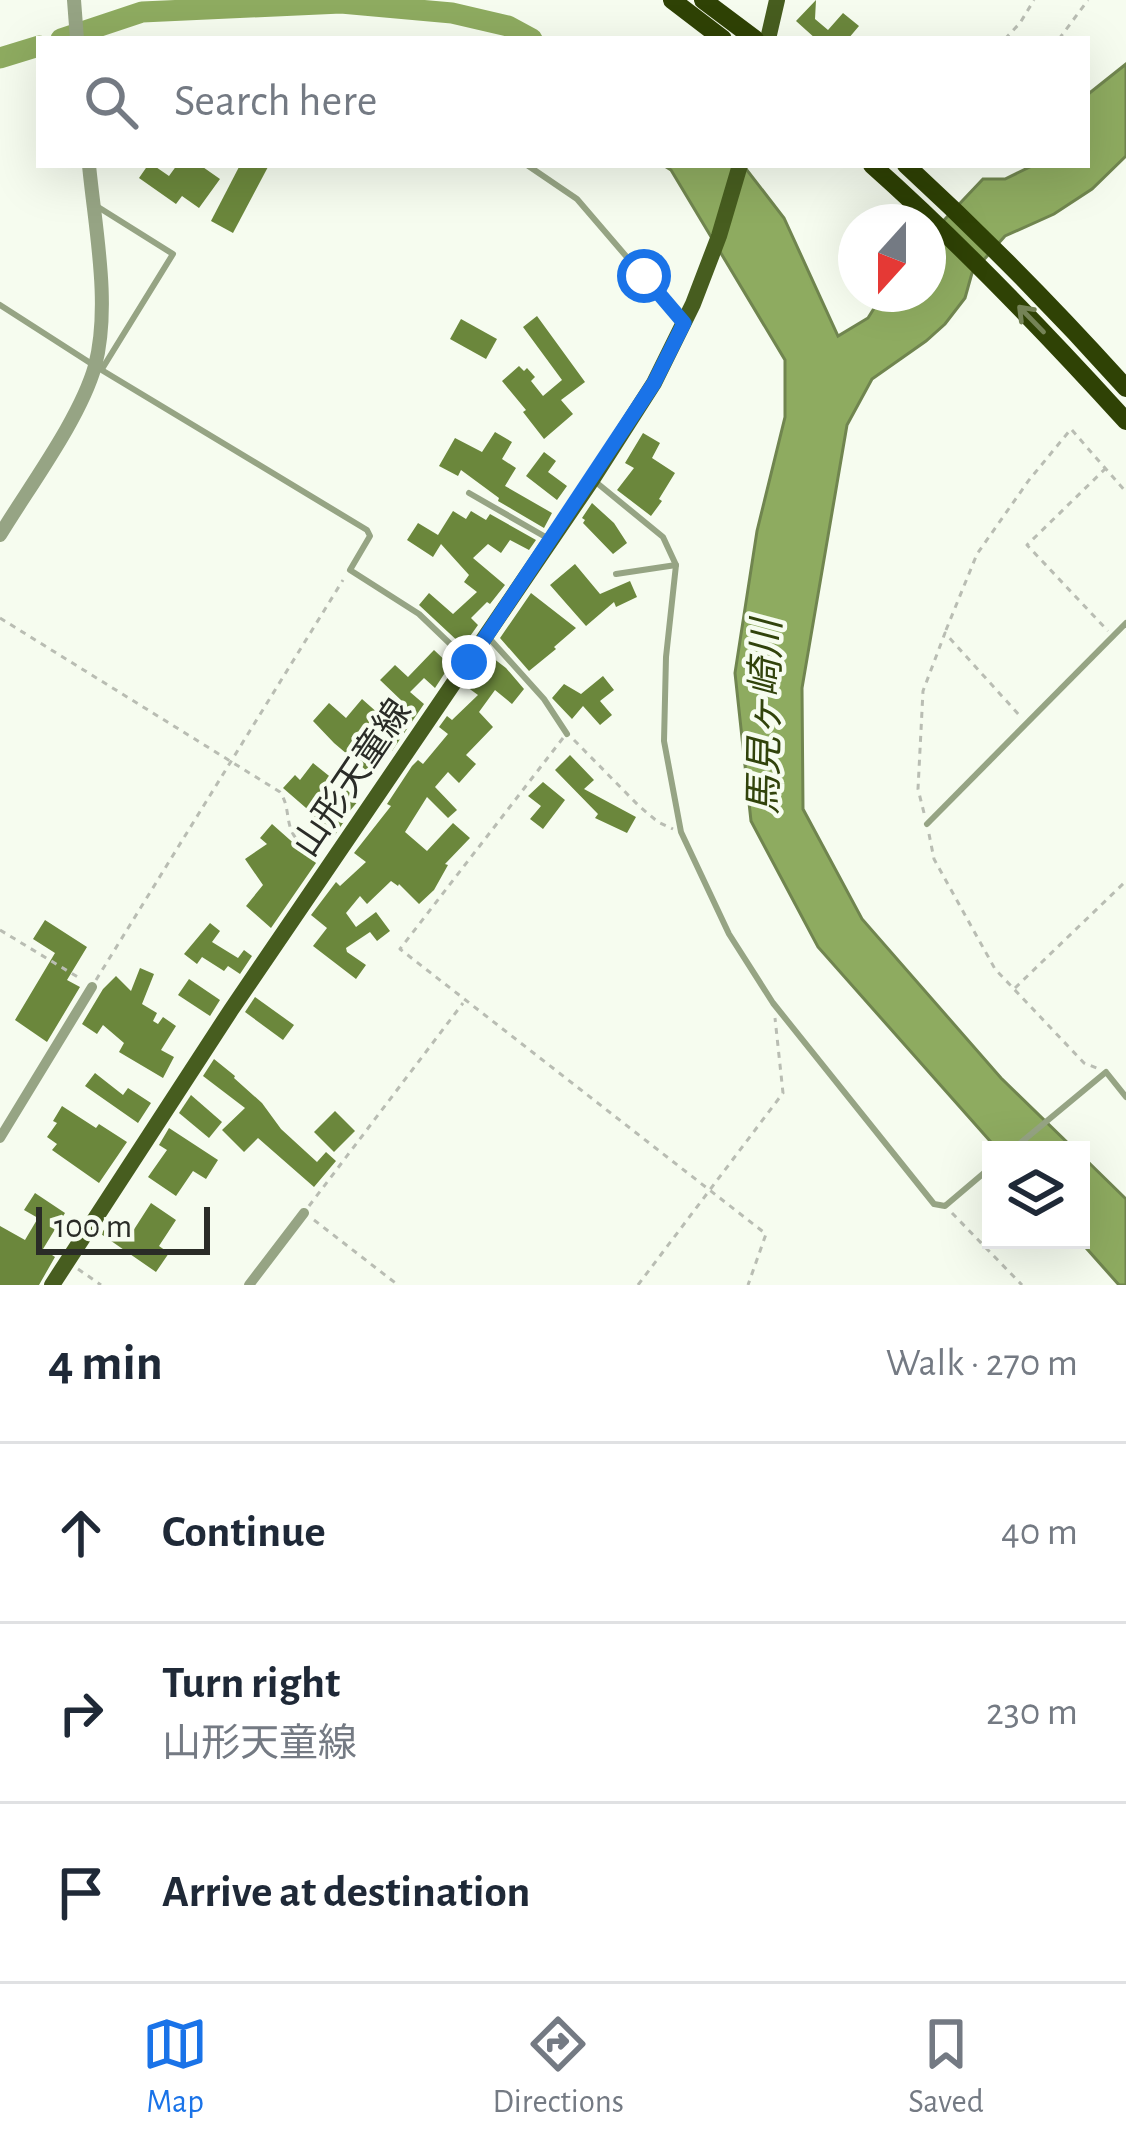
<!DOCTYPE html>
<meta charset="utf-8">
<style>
:root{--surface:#fff;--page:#f2f2f3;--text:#1f2937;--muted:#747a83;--line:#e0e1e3;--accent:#1a73e8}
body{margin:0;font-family:"Alegreya Sans","Noto Sans JP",sans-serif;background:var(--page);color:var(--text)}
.controls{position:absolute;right:36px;bottom:36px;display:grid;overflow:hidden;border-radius:0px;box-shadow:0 12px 48px #0002}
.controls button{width:108px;height:108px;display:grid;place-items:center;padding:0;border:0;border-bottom:3px solid var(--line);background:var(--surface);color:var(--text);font:60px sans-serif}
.compass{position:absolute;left:838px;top:204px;width:108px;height:108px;border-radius:50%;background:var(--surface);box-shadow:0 12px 48px #0002;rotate:201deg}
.scale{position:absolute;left:36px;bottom:30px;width:174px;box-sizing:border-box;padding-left:12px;border:6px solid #2a2c27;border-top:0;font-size:33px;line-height:42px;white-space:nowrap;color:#2a2c27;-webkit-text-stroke:9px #f6fcef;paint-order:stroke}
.stop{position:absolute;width:36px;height:36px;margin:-27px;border:9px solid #1a73e8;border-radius:50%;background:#fff}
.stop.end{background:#1a73e8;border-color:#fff;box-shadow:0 3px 12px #0008}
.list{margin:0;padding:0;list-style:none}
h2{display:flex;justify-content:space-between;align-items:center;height:156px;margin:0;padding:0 48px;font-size:51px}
h2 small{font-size:39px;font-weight:400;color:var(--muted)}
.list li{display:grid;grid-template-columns:78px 1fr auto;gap:36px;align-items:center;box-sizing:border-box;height:180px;padding:0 48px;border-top:3px solid var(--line)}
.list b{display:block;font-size:45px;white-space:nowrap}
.list p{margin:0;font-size:39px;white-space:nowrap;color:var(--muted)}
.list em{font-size:39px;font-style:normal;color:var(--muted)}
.icon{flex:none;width:66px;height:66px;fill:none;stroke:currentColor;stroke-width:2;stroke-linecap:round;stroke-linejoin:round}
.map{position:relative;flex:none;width:1126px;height:1285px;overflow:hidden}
.search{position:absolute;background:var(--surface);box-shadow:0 12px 48px #0002;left:36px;right:36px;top:36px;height:132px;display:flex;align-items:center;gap:30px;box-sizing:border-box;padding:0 42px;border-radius:0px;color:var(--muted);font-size:45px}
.sheet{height:696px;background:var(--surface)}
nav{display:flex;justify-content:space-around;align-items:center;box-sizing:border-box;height:168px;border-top:3px solid var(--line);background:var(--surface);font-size:33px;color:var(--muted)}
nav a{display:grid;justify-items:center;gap:6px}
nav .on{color:var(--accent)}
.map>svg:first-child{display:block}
</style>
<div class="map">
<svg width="1126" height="1285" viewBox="0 0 1126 1285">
<rect width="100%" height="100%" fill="#f6fcef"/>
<!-- water -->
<g fill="#8eab60" stroke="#70854f" stroke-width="3">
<polygon points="1126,64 1126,156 1092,189 1054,214 1005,236 972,273 965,298 945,324 926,341 872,379 847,425 802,688 803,809 862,919 1001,1078 1075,1150 998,1150 818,947 751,821 735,673 757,531 785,417 785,360 671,170 663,165 743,165 784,218 838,336 868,318 883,294 928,294 928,237 983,179 1005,179 1034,165 1087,165 1087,95"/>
<polygon points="1081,1155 1126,1199 1126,1285 1119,1285 1079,1240 1081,1240"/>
</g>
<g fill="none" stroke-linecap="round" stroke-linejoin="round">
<!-- river -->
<g stroke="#8eab60" stroke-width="21">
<polyline points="61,39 142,12 341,3 452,13 508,26 532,39"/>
<polyline points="0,58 39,46"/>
</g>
</g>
<!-- building -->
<g fill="#6b873c">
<polygon points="816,0 815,19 828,30 843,13 859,26 848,39 816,39 796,21"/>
<polygon points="148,165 153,165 169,176 177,165 200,165 220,179 199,208 182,196 176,204 139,178"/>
<polygon points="240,165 269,165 233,233 211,221"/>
<polygon points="537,316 585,382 561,400 573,414 544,439 523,412 526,410 502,381 519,366 524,371 527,368 535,377 531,381 543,396 562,380 523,327"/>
<polygon points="461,319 497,339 486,359 450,339"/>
<polygon points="495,432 512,442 502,459 516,468 505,486 552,513 544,528 498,501 499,498 461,470 458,476 439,466 455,438 482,452"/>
<polygon points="643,433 660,443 652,458 675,473 659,499 662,501 651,516 617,490 634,468 625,463"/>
<polygon points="544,452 556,461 548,472 567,486 557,500 526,476"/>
<polygon points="592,503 614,523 627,543 613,554 583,523 585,520 582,518"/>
<polygon points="453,511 466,519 471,511 486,520 490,514 536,540 529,550 510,540 501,553 488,544 473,558 505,585 490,604 487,602 471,618 478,625 463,646 419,605 429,593 453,614 477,592 464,582 469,575 441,544 433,557 407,540 418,523 438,535"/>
<polygon points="575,564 600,594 630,581 637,597 616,607 614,602 586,626 550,585"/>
<polygon points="531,593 576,628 554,647 556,649 529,671 500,638"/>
<polygon points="434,650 450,665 435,688 424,678 410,692 424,704 392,751 387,747 367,771 334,743 313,721 329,703 346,718 362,699 388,722 404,703 380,680 395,665 408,677"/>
<polygon points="489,655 506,668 524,689 512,704 495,690 479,712 493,727 466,755 476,764 459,783 448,772 435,787 457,810 448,818 427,797 405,832 427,851 453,823 470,838 445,864 448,865 434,890 419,904 399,884 398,886 391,881 367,904 360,896 346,913 356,927 376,912 390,931 377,941 370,932 346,948 347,952 366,965 356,979 313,946 327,928 311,915 336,882 340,886 366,862 354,853 391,806 387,804 412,766 418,760 423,764 448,734 439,727 447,716 452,720 478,695 467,687"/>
<polygon points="603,676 614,690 600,701 612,715 600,725 583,706 572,719 552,698 564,684 581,694"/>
<polygon points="570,755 594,780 584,789 636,817 627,833 595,818 598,814 555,770"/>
<polygon points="313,763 359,800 343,819 345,820 335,835 311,817 313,814 283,788 295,775 300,780"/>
<polygon points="543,782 565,800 543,829 530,819 541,806 528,796"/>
<polygon points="272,824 316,863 271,928 246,906 263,885 245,859 267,844 260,838"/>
<polygon points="45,920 87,947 67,980 80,987 47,1042 15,1020 55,953 33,939"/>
<polygon points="210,923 220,931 212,942 238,958 244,950 252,956 240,974 228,966 224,971 202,957 197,964 184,954"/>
<polygon points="140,968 154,974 142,1004 157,1013 153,1021 158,1024 163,1017 176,1026 161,1050 174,1057 163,1078 119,1052 124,1043 103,1025 97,1034 82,1024 103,989 116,976 131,991"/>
<polygon points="189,979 220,1000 210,1016 178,995"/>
<polygon points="255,997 294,1025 283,1040 245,1012"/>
<polygon points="214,1059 235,1076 234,1078 262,1103 281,1129 317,1162 326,1152 336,1161 314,1187 258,1138 244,1152 222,1130 245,1108 203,1076"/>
<polygon points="95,1073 123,1095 128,1088 151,1103 138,1123 85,1086"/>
<polygon points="191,1095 222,1122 209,1138 179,1113"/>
<polygon points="62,1106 96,1128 99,1124 127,1142 99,1183 52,1150 57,1144 47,1137 57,1123 53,1121"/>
<polygon points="335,1111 355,1131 334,1152 314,1132"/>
<polygon points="169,1128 218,1160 206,1179 193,1171 176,1196 148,1177 167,1150 159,1145"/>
<polygon points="35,1193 65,1213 43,1249 55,1257 39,1285 0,1285 0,1226 25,1240 38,1218 24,1210"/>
<polygon points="151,1203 176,1220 159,1246 169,1253 156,1272 101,1234 113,1217 133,1231"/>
</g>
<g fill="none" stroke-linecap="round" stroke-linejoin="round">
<!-- path -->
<g stroke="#b9bdb3" stroke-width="3" stroke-dasharray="6 6" stroke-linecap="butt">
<polyline points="1005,39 1020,23 1034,0"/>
<polyline points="1059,39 1088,0"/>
<polyline points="1106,468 1027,545 1108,631"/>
<path d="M0,618L280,792C292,809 283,829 301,843"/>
<polyline points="946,630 977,554 1029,480 1071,429 1126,492"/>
<polyline points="563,738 400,949 766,1234 748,1285"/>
<polyline points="574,740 639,806 658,822 673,829"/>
<polyline points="924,813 918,789 923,691 945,633 1020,716"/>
<polyline points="929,834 934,859 995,969 1084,1063 1099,1069"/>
<polyline points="0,930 81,979"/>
<polyline points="96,980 343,580"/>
<polyline points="1015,988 1126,881"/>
<polyline points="309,1206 463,1003"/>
<polyline points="952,1213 1022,1285"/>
<polyline points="314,1220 398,1285"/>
<polyline points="78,1269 101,1285"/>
<polyline points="638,1285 783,1093 775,1018"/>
</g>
<!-- service -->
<g stroke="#96a484" stroke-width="6">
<polyline points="527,165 577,199 680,319"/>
<polyline points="98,207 173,254 102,369"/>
<polyline points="0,305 95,366 367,530 370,536 350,570 419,614 468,661"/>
<polyline points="597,483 663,537 676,565 666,657 664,741 681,832 729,934 773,1003 934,1204 945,1206 991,1167"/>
<polyline points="469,493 549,539"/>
<polyline points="616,574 676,565"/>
<polyline points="489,638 544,699 567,734"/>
<polyline points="927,824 1126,623"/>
<polyline points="1012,1150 1106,1072 1126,1097"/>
</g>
<!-- minor -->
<g stroke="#96a484" stroke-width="10">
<polyline points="0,1138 92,987"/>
<polyline points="249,1285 304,1213"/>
</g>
<!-- tertiary -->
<g stroke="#96a484" stroke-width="14">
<polyline points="74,0 77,39"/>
<path d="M0,535C29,487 80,419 95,366C111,305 95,228 89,165"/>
</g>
<!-- primary -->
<g stroke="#475d1f" stroke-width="16">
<polyline points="768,39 777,0"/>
<polyline points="52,1285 231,1010 592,480 654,383 693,304 719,236 740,165"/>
</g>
<!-- motorway -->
<g stroke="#2f4205" stroke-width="18">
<polyline points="672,0 723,39"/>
<polyline points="703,0 755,39"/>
<path d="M872,165C962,245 1045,332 1126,421"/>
<path d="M906,165C983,236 1056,310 1126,388"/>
</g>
</g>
<!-- one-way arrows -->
<defs><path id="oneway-shaft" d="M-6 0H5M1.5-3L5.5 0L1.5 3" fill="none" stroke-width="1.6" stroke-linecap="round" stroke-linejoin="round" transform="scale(3)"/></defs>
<use stroke="#758357" href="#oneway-shaft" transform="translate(1031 319) rotate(-134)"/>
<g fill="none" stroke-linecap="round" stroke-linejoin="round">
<!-- route -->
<polyline stroke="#1a73e8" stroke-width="15" points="469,662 654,383 684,323 644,276"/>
</g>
<g text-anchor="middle" stroke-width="9" stroke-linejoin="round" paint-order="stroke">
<!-- street labels -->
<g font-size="36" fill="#2a2c27" stroke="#f6fcef">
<text transform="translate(351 777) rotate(-56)" y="13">山形天童線</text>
</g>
<!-- water labels -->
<g font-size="39" font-style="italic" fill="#31430b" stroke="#f6fcef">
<text transform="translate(764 717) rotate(-89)" y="14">馬見ヶ崎川</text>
</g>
</g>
</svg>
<div class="controls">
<button><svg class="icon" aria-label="layers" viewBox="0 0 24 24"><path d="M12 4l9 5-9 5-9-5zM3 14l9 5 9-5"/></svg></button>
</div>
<svg class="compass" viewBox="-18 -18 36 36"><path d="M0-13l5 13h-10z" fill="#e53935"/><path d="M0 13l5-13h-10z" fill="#747a83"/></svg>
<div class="scale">100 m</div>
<div class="stop" style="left:644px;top:276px"></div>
<div class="stop end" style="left:469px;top:662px"></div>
<div class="search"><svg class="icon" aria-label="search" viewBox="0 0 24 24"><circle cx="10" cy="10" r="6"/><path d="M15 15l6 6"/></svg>Search here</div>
</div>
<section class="sheet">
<h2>4 min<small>Walk · 270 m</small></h2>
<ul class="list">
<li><svg class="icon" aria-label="ahead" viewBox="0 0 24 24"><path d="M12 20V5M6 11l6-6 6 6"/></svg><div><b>Continue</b></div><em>40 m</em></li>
<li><svg class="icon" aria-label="right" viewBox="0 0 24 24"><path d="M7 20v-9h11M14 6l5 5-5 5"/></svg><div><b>Turn right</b><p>山形天童線</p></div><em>230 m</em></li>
<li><svg class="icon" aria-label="arrive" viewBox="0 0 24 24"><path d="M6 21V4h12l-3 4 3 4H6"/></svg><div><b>Arrive at destination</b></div></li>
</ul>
</section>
<nav>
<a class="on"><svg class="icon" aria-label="map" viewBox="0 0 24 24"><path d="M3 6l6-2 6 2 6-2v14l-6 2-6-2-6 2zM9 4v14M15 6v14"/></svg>Map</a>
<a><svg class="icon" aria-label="directions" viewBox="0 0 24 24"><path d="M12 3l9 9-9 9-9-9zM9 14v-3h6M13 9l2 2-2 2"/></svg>Directions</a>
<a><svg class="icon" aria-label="saved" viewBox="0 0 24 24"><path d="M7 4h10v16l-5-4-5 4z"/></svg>Saved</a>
</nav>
